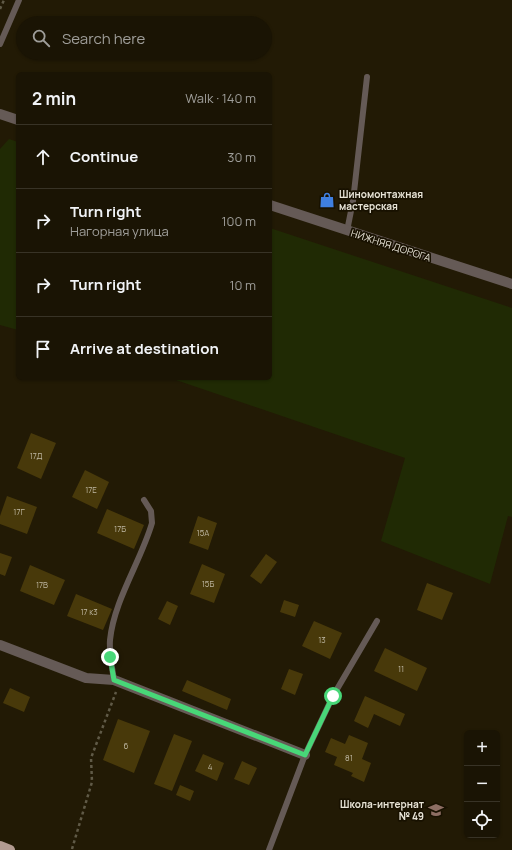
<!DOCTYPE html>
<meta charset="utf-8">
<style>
:root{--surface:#1a1404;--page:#272113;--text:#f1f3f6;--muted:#9f9e9a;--line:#383326}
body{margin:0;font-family:Manrope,sans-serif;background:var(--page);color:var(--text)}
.controls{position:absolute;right:12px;bottom:12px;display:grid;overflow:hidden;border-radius:6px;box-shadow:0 1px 3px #0004}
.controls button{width:36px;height:36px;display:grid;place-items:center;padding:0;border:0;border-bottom:1px solid var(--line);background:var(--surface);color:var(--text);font:20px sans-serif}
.stop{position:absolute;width:12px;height:12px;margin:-9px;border:3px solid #48d778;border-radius:50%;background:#fff}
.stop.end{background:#48d778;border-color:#fff;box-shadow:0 1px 4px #0008}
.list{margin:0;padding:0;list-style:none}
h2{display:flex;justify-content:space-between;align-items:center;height:52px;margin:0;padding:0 16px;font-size:17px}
h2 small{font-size:13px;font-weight:400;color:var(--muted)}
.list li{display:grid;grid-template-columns:26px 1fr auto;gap:12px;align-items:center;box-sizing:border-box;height:64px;padding:0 16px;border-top:1px solid var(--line)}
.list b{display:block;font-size:15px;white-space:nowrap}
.list p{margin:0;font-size:13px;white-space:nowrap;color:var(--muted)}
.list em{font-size:13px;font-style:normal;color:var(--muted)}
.icon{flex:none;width:22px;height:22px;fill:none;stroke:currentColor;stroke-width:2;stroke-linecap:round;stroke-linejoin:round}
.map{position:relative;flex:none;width:512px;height:850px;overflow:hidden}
.search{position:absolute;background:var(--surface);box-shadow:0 1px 3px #0004;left:16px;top:16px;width:256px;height:44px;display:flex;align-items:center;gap:10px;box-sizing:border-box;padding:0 14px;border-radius:22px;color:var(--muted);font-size:15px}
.panel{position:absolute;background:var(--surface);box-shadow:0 1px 3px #0004;left:16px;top:72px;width:256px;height:308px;border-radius:6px}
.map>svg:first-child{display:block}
</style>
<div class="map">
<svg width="512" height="850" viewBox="0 0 512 850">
<rect width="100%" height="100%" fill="#221a05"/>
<!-- green -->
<g fill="#202a04">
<polygon points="9,139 18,142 18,330 0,325 0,149"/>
<polygon points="270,228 512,308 512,517 508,516 490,584 381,541 405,458 170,378 270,378"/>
</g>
<!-- building -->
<g fill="#48390a">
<polygon points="31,433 56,443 41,479 17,468"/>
<polygon points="85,470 109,482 97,509 72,497"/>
<polygon points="7,496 37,507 27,534 0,524 0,516"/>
<polygon points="107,509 144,525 134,549 97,533"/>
<polygon points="198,516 217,523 208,550 189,543"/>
<polygon points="0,553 12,557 5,576 0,574"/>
<polygon points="266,554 277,562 261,584 250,576"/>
<polygon points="202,564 225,574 214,603 190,594"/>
<polygon points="30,565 65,580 54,605 20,591"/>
<polygon points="427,583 453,593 442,620 417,610"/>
<polygon points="76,594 112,609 103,630 67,616"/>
<polygon points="284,600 299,605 295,617 280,612"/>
<polygon points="167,601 178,606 170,625 158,619"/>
<polygon points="314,621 342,633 330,659 302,646"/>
<polygon points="385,648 427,668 417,691 374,671"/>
<polygon points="289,669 303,674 295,695 281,689"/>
<polygon points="187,680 231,699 227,710 182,691"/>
<polygon points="10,688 30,697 24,712 3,703"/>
<polygon points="365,696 405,714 400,726 374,714 368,728 354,721"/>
<polygon points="118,719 150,731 134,773 103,760"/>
<polygon points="174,734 192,741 172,791 154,784"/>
<polygon points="349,735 368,743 362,759 371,763 364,782 351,776 353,773 334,765 337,757 325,752 331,738 345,744"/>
<polygon points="203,754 224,763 217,781 195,771"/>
<polygon points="242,761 257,768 249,785 234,779"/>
<polygon points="180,785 194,791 190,801 176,795"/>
</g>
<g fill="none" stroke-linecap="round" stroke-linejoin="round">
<!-- path -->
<g stroke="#605a47" stroke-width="2.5" stroke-dasharray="3 3" stroke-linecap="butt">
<polyline points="0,9 4,0"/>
<polyline points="72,849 92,782 91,758 116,692"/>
</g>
<!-- service -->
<g stroke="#655a56" stroke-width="6">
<polyline points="0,44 19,0"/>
<polyline points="347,231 353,201 367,77"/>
<path d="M114,680C112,667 109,653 110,640C114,600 141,561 152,523L151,511L144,500"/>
<polyline points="269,850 305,755 333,696 377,621"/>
</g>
<!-- minor -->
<g stroke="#655a56" stroke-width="10">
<polyline points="0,114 18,120"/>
<polyline points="270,205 512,284"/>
<polyline points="0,645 86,678 114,680 305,755"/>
</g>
<!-- primary -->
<polyline stroke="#b29b91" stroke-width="10" points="0,846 10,850"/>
</g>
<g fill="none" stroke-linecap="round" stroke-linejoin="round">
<!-- route -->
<polyline stroke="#48d778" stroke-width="5" points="110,657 114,680 305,755 333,696"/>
</g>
<!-- icons -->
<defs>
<g id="shop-bare" transform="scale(1.2)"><path d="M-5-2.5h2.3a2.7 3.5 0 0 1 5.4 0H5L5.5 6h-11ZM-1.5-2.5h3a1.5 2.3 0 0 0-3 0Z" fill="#3f7fe0" stroke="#181100" stroke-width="2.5" paint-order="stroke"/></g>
<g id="school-bare" transform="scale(1.2)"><path d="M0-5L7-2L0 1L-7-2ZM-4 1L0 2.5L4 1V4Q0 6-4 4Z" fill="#8d6e63" stroke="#181100" stroke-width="2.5" paint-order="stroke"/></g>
</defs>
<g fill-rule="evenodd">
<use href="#shop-bare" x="327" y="200"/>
<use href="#school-bare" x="436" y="810"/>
</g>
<g text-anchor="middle" stroke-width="3.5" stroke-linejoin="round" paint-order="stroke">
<!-- number labels -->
<g font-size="8" fill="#bfb8a3">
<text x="36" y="459">17Д</text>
<text x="91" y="493">17Е</text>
<text x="19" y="515">17Г</text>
<text x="120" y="532">17Б</text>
<text x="203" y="536">15А</text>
<text x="208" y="587">15Б</text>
<text x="42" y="588">17В</text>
<text x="89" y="615">17 к3</text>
<text x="322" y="643">13</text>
<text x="401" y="672">11</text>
<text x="126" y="749">6</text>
<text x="349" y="761">81</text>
<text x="210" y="770">4</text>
</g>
<!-- poi labels -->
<g font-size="10" font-weight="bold" fill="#e7e3d6" stroke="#181100" text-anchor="start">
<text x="339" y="198">Шиномонтажная<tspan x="339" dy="12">мастерская</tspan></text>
<text x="424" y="808" text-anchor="end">Школа-интернат<tspan x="424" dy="12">№ 49</tspan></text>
</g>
<!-- street labels -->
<g font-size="10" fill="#e7e3d6" stroke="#181100">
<text transform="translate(391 245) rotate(18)" y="4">НИЖНЯЯ ДОРОГА</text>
</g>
</g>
</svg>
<div class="controls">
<button>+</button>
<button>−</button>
<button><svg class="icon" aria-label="locate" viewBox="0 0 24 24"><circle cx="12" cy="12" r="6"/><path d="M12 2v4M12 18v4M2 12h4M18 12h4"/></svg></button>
</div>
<div class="stop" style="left:333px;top:696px"></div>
<div class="stop end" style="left:110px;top:657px"></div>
<div class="search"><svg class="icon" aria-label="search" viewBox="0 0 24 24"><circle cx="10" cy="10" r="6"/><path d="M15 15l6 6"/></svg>Search here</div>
<section class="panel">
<h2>2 min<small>Walk · 140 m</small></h2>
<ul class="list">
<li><svg class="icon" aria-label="ahead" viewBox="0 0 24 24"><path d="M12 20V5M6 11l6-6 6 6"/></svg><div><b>Continue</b></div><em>30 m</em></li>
<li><svg class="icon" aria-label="right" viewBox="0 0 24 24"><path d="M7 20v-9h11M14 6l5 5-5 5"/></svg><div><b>Turn right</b><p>Нагорная улица</p></div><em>100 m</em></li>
<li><svg class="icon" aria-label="right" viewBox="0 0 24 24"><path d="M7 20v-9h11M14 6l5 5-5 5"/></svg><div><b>Turn right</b></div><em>10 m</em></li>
<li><svg class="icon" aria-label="arrive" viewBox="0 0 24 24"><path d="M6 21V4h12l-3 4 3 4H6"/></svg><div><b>Arrive at destination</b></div></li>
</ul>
</section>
</div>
